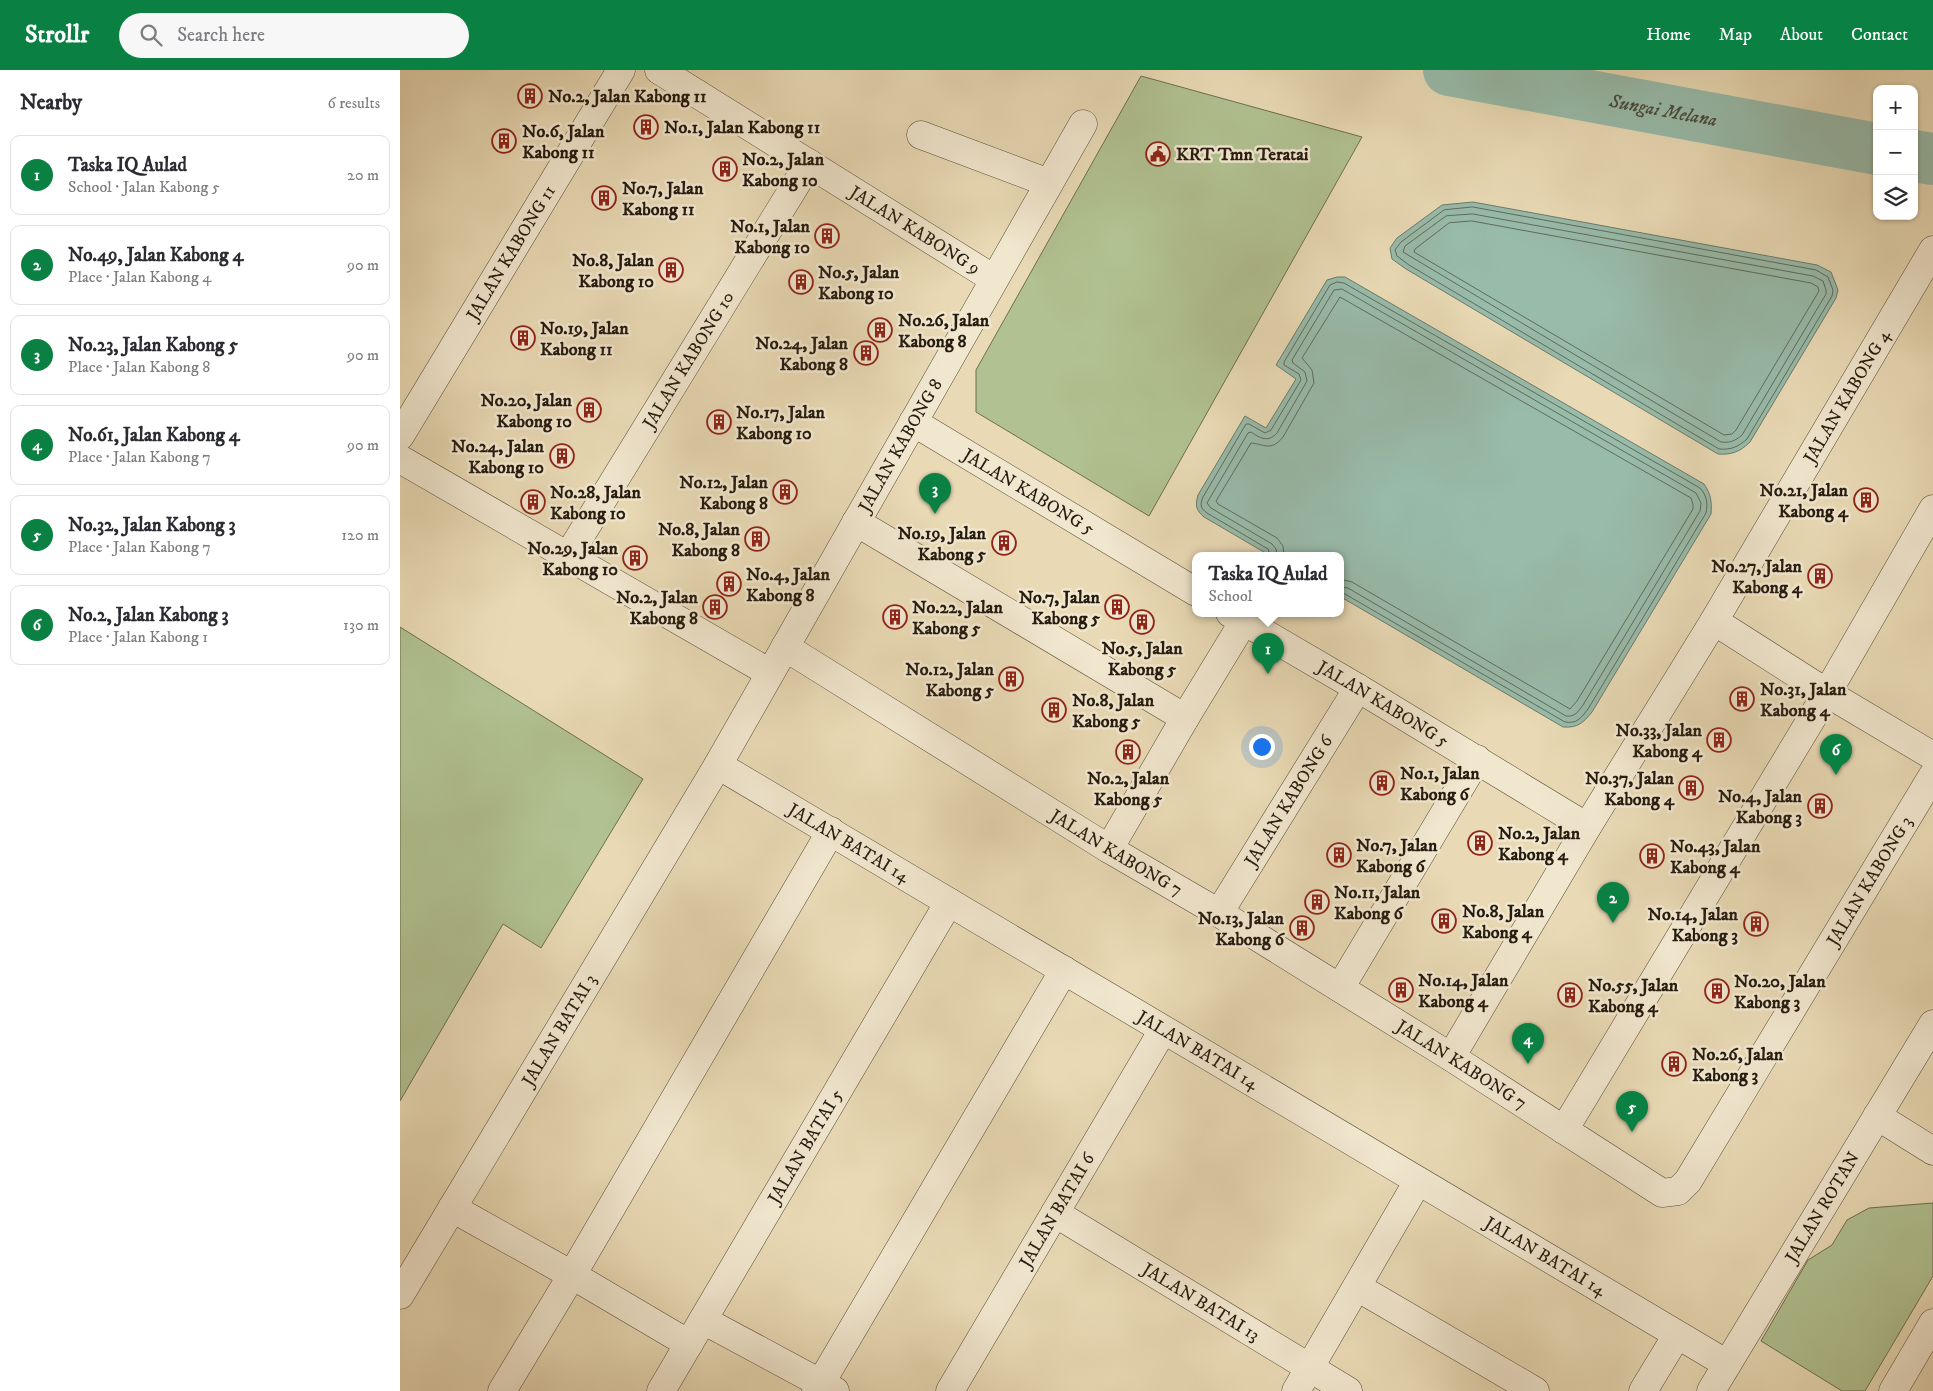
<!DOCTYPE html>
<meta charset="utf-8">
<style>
:root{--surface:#fff;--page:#f7f7f7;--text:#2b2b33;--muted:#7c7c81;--line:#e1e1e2;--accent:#0b8043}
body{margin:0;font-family:"IM FELL DW Pica",serif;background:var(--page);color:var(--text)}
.controls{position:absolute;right:15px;top:15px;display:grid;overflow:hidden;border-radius:10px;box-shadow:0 1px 4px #0004}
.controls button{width:45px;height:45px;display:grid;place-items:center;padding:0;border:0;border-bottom:1px solid var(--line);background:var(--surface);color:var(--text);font:25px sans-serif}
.you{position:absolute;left:861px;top:676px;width:18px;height:18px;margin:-12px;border:4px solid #fff;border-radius:50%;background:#1a73e8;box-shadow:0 0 0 8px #1a73e833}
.badge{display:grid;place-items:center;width:32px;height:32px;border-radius:50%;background:var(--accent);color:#fff;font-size:16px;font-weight:700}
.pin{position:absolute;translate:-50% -41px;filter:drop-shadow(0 1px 2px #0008)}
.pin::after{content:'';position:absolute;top:26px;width:18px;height:15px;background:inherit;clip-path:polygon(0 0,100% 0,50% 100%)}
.popup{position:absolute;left:792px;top:482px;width:152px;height:65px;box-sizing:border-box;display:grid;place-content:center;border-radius:10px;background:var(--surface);filter:drop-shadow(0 1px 4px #0005);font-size:16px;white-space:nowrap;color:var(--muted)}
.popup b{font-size:19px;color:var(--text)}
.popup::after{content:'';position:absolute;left:50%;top:100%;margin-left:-10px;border:10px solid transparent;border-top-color:var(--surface)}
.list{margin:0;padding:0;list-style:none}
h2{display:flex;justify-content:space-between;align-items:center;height:65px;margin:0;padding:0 20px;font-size:21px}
h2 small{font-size:16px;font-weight:400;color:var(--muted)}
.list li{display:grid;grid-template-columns:32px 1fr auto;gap:15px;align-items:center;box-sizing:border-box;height:80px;margin:0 10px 10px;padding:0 10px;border:1px solid var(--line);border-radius:10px}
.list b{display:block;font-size:19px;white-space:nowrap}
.list p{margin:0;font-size:16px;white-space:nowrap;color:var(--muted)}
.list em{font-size:16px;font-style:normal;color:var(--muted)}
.icon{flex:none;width:28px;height:28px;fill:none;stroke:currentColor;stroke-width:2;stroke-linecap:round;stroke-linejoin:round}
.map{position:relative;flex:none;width:1533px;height:1321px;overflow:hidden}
header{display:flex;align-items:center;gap:30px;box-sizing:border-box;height:70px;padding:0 25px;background:var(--accent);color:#fff}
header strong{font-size:24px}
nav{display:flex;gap:28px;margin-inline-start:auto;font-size:18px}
.search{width:350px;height:45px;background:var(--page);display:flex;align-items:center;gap:12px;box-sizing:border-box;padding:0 18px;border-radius:28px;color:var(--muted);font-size:19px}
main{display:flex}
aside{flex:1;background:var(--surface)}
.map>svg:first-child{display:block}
</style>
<header>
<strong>Strollr</strong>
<div class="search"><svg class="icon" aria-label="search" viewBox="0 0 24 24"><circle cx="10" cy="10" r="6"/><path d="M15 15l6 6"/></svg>Search here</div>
<nav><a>Home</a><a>Map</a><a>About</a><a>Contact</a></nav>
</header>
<main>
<aside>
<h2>Nearby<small>6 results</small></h2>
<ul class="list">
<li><span class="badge">1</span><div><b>Taska IQ Aulad</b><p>School · Jalan Kabong 5</p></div><em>20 m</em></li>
<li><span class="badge">2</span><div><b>No.49, Jalan Kabong 4</b><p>Place · Jalan Kabong 4</p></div><em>90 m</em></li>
<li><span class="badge">3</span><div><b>No.23, Jalan Kabong 5</b><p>Place · Jalan Kabong 8</p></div><em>90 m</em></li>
<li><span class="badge">4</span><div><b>No.61, Jalan Kabong 4</b><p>Place · Jalan Kabong 7</p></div><em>90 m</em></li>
<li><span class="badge">5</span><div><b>No.32, Jalan Kabong 3</b><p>Place · Jalan Kabong 7</p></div><em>120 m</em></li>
<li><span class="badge">6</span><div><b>No.2, Jalan Kabong 3</b><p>Place · Jalan Kabong 1</p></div><em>130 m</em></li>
</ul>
</aside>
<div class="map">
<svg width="1533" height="1321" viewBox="0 0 1533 1321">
<rect width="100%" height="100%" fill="#e9dab5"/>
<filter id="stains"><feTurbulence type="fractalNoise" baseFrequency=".004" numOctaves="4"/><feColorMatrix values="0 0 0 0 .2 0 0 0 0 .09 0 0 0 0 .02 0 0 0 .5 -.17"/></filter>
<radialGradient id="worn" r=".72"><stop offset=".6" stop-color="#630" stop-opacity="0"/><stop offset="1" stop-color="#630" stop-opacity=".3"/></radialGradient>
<!-- green -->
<g fill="#b1c191" stroke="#6c6e50">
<polygon points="741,6 962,67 749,446 576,342 576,300"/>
<polygon points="0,557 243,709 141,878 103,854 0,1031"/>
<polygon points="1533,1133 1533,1206 1465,1321 1442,1321 1361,1271 1408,1190 1432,1175 1447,1150 1469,1138"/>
</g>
<!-- water -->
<g fill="#98bbaa" stroke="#6a7b6c">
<path d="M1073,132L1417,195L1431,202L1438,220L1436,228L1350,372C1340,382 1331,385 1318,384L1006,199L992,189L990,178L997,168L1042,135Z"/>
<path d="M937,207H945L1304,414C1311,424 1312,432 1311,444L1192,642C1183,653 1178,658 1163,657L941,527L940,485H869L804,447C796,440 795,436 798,425L845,346L866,358L896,309L876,295L927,210Z"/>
</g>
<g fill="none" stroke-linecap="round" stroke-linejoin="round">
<!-- shore -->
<g stroke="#5f6b5c" stroke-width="1">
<path d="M1073,137L1416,200L1428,207L1433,220L1432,226L1347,369C1338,377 1331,380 1319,379L1009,195L997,186L995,180L1001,172L1044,140Z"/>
<path d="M1073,144L1413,206L1423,211L1426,220V224L1342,365C1335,371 1330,373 1321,372L1003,182L1005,176L1046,146Z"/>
<polygon points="1072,151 1411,213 1418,217 1419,221 1336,360 1332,364 1324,365 1014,182 1015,179 1049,153"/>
<path d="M870,485L868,479L807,443C800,438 800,435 803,427L846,354H849L865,363L871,360L901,310L899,304L884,295V292L930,215L937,212L944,213L1300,418C1307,426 1308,433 1306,443L1188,639C1181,648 1177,654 1165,652L945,524L940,523"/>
<path d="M877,485L876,479L872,474L811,438L807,433L848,363L851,362C860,368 868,373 877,363L907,311L905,302L893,293L892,290L934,220L942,219L1296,423L1301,433L1300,441L1183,635C1178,642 1175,647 1166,646L948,518L940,517"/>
<path d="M884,485L883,476L877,468L818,434L816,431L851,373C864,374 871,382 883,367L914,313L912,300L902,288L940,227L1291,428L1293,434V439L1177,631L1170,639L952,512L940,509"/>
</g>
<!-- river -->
<g stroke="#98bbaa" stroke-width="52">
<path id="s1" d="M1049,0L1477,79"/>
<polyline points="1514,86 1533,89"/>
</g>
<!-- minor casing -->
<g stroke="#574b38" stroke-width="29">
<g id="minor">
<path id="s2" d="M259,0L594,209"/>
<polyline points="521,65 649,113"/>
<path id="s3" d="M513,352L796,522"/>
<path id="s4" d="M0,366L221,0"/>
<polyline points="0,389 370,603"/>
<polyline points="456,452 785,648"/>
<path id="s5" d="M168,486L409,93"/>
<path id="s6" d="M830,543L958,618L1187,757"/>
<polyline points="1314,551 1427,623 1533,686"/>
<path id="s7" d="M385,577L709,779L819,843L1051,987L1262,1123L1278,1121L1288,1111L1533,705"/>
<path id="s8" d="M318,695L1327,1294"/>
<polyline points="709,779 785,648 844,551"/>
<path id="s9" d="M819,843L958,618"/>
<polyline points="940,918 1077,689"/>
<path id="s10" d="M1051,987L1187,757L1314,551L1533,180"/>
<polyline points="1477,1046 1533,1081"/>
<polyline points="1164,1060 1427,623 1533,439"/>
<polyline points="52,1138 172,1205 289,1274"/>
<path id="s11" d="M655,1143L948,1321"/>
<polyline points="957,1217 1135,1321"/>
<path id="s12" d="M0,1225L318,695L683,54"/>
<polyline points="303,1250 435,1321"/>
<polyline points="102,1321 172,1205 431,761"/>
<path id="s13" d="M261,1321L549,832"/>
<polyline points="416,1321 664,900"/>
<path id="s14" d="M550,1321L763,960"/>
<polyline points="896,1321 1018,1111"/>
<polyline points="1243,1321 1277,1265"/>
<path id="s15" d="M1311,1321L1533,954"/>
<polyline points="1493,1321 1533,1253"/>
</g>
</g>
<!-- minor -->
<use href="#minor" stroke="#f1e7cf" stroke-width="28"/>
</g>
<!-- icons -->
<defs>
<g id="building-ring" transform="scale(1.25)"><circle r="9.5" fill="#f1e7cf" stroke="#8f2418" stroke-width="1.5"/><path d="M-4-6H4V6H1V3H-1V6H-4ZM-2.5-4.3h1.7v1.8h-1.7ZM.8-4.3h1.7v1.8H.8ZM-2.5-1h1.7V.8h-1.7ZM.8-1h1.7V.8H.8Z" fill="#8f2418"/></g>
<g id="civic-ring" transform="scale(1.25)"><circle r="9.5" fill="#f1e7cf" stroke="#8f2418" stroke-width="1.5"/><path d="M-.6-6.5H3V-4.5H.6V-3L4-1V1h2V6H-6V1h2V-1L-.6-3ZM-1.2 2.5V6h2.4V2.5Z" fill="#8f2418"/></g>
</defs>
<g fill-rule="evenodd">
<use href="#building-ring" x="130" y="26"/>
<use href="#building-ring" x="246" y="57"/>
<use href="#building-ring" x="104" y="71"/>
<use href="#civic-ring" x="758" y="84"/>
<use href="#building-ring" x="325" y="99"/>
<use href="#building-ring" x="204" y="128"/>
<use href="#building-ring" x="427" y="166"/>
<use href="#building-ring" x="271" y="200"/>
<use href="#building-ring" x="401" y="212"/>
<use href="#building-ring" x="480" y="260"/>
<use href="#building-ring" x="123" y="268"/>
<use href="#building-ring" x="466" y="283"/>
<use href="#building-ring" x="189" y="340"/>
<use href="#building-ring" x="319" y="352"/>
<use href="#building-ring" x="162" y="386"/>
<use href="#building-ring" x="385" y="422"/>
<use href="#building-ring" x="1466" y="430"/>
<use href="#building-ring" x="133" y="432"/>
<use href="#building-ring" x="357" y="469"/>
<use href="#building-ring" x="604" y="473"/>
<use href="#building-ring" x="235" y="488"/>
<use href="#building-ring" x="1420" y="506"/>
<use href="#building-ring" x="329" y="514"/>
<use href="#building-ring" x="315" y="537"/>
<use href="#building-ring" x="717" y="537"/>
<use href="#building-ring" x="495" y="547"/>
<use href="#building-ring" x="742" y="552"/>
<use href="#building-ring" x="611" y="609"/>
<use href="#building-ring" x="1342" y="629"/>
<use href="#building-ring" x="654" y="640"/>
<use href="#building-ring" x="1319" y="670"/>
<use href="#building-ring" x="728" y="682"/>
<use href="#building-ring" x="982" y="713"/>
<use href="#building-ring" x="1291" y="718"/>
<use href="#building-ring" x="1420" y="736"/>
<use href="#building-ring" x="1080" y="773"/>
<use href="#building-ring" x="939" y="785"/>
<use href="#building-ring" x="1252" y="786"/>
<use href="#building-ring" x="917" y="832"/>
<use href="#building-ring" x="1044" y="851"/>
<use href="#building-ring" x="1356" y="854"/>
<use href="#building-ring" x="902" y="858"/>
<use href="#building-ring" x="1001" y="920"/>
<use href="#building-ring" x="1317" y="921"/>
<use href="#building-ring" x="1170" y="925"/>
<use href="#building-ring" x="1274" y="994"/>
</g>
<g text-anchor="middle" stroke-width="5" stroke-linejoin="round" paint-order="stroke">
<!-- poi labels -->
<g font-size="18" font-weight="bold" fill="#261b0f" stroke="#f1e7cf" text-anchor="start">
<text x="148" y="32">No.2, Jalan Kabong 11</text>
<text x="264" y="63">No.1, Jalan Kabong 11</text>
<text x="122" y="67">No.6, Jalan<tspan x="122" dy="21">Kabong 11</tspan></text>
<text x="776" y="90">KRT Tmn Teratai</text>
<text x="342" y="95">No.2, Jalan<tspan x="342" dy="21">Kabong 10</tspan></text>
<text x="222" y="124">No.7, Jalan<tspan x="222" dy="21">Kabong 11</tspan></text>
<text x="410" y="162" text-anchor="end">No.1, Jalan<tspan x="410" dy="21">Kabong 10</tspan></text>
<text x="254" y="196" text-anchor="end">No.8, Jalan<tspan x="254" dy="21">Kabong 10</tspan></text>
<text x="418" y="208">No.5, Jalan<tspan x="418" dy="21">Kabong 10</tspan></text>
<text x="498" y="256">No.26, Jalan<tspan x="498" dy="21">Kabong 8</tspan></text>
<text x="140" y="264">No.19, Jalan<tspan x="140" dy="21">Kabong 11</tspan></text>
<text x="448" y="279" text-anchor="end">No.24, Jalan<tspan x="448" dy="21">Kabong 8</tspan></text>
<text x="172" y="336" text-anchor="end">No.20, Jalan<tspan x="172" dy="21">Kabong 10</tspan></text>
<text x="336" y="348">No.17, Jalan<tspan x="336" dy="21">Kabong 10</tspan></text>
<text x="144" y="382" text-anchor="end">No.24, Jalan<tspan x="144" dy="21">Kabong 10</tspan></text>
<text x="368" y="418" text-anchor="end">No.12, Jalan<tspan x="368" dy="21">Kabong 8</tspan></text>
<text x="1448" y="426" text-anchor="end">No.21, Jalan<tspan x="1448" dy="21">Kabong 4</tspan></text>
<text x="150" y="428">No.28, Jalan<tspan x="150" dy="21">Kabong 10</tspan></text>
<text x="340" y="465" text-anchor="end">No.8, Jalan<tspan x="340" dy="21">Kabong 8</tspan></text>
<text x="586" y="469" text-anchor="end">No.19, Jalan<tspan x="586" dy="21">Kabong 5</tspan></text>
<text x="218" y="484" text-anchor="end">No.29, Jalan<tspan x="218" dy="21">Kabong 10</tspan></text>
<text x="1402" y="502" text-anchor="end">No.27, Jalan<tspan x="1402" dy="21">Kabong 4</tspan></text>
<text x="346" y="510">No.4, Jalan<tspan x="346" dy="21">Kabong 8</tspan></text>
<text x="298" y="533" text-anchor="end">No.2, Jalan<tspan x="298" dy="21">Kabong 8</tspan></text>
<text x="700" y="533" text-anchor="end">No.7, Jalan<tspan x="700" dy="21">Kabong 5</tspan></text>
<text x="512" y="543">No.22, Jalan<tspan x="512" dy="21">Kabong 5</tspan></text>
<text x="742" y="584" text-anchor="middle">No.5, Jalan<tspan x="742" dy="21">Kabong 5</tspan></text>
<text x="594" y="605" text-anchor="end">No.12, Jalan<tspan x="594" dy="21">Kabong 5</tspan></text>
<text x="1360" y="625">No.31, Jalan<tspan x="1360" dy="21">Kabong 4</tspan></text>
<text x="672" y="636">No.8, Jalan<tspan x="672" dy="21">Kabong 5</tspan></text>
<text x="1302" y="666" text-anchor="end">No.33, Jalan<tspan x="1302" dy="21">Kabong 4</tspan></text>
<text x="1000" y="709">No.1, Jalan<tspan x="1000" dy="21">Kabong 6</tspan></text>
<text x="728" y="714" text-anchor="middle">No.2, Jalan<tspan x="728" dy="21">Kabong 5</tspan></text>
<text x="1274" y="714" text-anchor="end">No.37, Jalan<tspan x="1274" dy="21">Kabong 4</tspan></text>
<text x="1402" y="732" text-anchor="end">No.4, Jalan<tspan x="1402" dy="21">Kabong 3</tspan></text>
<text x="1098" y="769">No.2, Jalan<tspan x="1098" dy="21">Kabong 4</tspan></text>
<text x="956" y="781">No.7, Jalan<tspan x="956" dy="21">Kabong 6</tspan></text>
<text x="1270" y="782">No.43, Jalan<tspan x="1270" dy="21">Kabong 4</tspan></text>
<text x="934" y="828">No.11, Jalan<tspan x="934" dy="21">Kabong 6</tspan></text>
<text x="1062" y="847">No.8, Jalan<tspan x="1062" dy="21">Kabong 4</tspan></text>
<text x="1338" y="850" text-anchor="end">No.14, Jalan<tspan x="1338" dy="21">Kabong 3</tspan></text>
<text x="884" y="854" text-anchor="end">No.13, Jalan<tspan x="884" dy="21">Kabong 6</tspan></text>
<text x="1018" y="916">No.14, Jalan<tspan x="1018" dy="21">Kabong 4</tspan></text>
<text x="1334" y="917">No.20, Jalan<tspan x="1334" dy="21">Kabong 3</tspan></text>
<text x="1188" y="921">No.55, Jalan<tspan x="1188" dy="21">Kabong 4</tspan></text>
<text x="1292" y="990">No.26, Jalan<tspan x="1292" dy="21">Kabong 3</tspan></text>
</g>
<!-- street labels -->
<g font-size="18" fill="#261b0f" stroke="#f1e7cf">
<text dy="6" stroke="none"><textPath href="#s2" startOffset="302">JALAN KABONG 9</textPath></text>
<text dy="6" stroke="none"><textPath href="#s4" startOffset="214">JALAN KABONG 11</textPath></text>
<text dy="6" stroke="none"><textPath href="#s5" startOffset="230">JALAN KABONG 10</textPath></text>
<text dy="6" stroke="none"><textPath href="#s10" startOffset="770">JALAN KABONG 4</textPath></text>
<text dy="6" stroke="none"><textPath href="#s12" startOffset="986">JALAN KABONG 8</textPath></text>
<text dy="6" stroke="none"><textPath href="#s3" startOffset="135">JALAN KABONG 5</textPath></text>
<text dy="6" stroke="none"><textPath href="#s6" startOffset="178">JALAN KABONG 5</textPath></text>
<text dy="6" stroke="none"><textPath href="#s9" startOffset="132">JALAN KABONG 6</textPath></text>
<text dy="6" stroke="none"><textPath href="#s8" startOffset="152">JALAN BATAI 14</textPath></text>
<text dy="6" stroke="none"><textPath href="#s7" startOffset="390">JALAN KABONG 7</textPath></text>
<text dy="6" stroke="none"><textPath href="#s7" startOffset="1414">JALAN KABONG 3</textPath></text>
<text dy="6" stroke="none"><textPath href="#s12" startOffset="309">JALAN BATAI 3</textPath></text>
<text dy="6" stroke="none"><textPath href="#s8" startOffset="558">JALAN BATAI 14</textPath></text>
<text dy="6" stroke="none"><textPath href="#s7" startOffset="795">JALAN KABONG 7</textPath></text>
<text dy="6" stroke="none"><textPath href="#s13" startOffset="284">JALAN BATAI 5</textPath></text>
<text dy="6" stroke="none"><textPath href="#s15" startOffset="215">JALAN ROTAN</textPath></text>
<text dy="6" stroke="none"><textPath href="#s14" startOffset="210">JALAN BATAI 6</textPath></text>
<text dy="6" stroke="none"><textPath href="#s8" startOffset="962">JALAN BATAI 14</textPath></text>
<text dy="6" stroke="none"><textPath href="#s11" startOffset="171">JALAN BATAI 13</textPath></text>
</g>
<!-- water labels -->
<g font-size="19" font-style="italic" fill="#484b3e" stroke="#f1e7cf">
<text dy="7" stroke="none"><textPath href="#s1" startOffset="218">Sungai Melana</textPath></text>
</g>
</g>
<rect width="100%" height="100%" filter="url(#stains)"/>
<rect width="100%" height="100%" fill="url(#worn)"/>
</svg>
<div class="controls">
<button>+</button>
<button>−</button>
<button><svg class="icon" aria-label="layers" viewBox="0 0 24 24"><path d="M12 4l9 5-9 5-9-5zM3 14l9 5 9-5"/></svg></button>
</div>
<div class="you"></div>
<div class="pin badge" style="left:868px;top:604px">1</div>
<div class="popup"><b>Taska IQ Aulad</b>School</div>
<div class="pin badge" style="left:1213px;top:853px">2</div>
<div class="pin badge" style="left:535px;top:444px">3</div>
<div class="pin badge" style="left:1128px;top:994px">4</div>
<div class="pin badge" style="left:1232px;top:1062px">5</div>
<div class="pin badge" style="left:1436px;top:705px">6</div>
</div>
</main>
